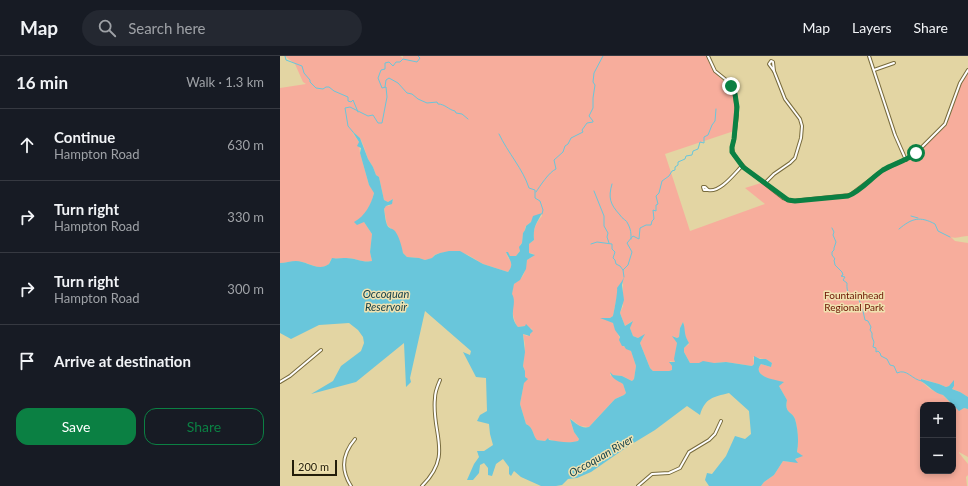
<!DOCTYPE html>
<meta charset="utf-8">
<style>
:root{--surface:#171b24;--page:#242831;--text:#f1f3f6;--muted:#9ea1a6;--line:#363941;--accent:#0b8043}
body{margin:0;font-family:Lato,sans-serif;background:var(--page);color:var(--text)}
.controls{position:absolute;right:12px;bottom:12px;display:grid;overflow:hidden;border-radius:8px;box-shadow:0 2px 6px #0003}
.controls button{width:36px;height:36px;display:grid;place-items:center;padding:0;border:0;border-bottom:1px solid var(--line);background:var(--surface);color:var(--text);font:20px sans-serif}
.scale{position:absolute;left:12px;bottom:10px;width:45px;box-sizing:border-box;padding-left:4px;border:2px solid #231d0a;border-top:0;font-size:11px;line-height:14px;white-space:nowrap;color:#231d0a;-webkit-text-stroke:3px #f0e2b0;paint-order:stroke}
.stop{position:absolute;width:12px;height:12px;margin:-9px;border:3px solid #0b8043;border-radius:50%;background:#fff}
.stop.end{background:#0b8043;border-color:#fff;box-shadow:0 1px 4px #0008}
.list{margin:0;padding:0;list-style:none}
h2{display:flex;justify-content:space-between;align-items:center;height:52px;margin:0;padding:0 16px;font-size:17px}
h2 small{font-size:13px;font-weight:400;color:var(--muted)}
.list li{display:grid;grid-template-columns:26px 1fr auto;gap:12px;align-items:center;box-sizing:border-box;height:72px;padding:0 16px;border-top:1px solid var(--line)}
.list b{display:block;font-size:15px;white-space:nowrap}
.list p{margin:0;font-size:13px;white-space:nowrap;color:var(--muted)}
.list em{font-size:13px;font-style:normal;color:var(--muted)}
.actions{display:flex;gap:8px;padding:12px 16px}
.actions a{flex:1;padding:9px 0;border:1px solid var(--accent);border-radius:12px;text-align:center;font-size:14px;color:var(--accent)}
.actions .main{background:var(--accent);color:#fff}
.icon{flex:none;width:22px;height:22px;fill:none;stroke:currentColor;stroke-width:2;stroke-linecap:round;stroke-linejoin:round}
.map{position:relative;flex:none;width:688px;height:430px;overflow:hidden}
header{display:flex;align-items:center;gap:24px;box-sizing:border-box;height:56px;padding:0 20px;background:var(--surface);border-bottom:1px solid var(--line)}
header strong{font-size:19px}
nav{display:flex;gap:22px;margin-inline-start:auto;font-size:14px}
.search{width:280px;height:36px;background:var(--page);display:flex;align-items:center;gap:10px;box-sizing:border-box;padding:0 14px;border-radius:22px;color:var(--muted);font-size:15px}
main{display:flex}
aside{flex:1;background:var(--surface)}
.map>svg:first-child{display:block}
</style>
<header>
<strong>Map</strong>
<div class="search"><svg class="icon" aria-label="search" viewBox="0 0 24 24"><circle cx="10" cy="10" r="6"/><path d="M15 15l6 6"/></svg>Search here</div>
<nav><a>Map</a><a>Layers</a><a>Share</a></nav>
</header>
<main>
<aside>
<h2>16 min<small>Walk · 1.3 km</small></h2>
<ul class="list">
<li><svg class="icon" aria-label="ahead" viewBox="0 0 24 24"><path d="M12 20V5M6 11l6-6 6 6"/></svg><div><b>Continue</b><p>Hampton Road</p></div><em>630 m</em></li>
<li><svg class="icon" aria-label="right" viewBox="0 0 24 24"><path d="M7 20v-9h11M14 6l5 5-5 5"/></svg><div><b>Turn right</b><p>Hampton Road</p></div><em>330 m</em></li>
<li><svg class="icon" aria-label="right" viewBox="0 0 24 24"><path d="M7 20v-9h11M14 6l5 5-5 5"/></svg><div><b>Turn right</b><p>Hampton Road</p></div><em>300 m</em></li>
<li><svg class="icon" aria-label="arrive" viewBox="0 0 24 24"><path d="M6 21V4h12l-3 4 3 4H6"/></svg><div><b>Arrive at destination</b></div></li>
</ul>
<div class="actions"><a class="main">Save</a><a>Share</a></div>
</aside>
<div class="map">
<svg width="688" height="430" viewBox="0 0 688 430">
<rect width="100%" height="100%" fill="#e3d5a3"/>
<!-- green -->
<path fill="#f7ad9c" d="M5,0H120L123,2V0H426L434,16L453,34L455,44L456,54L454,75L385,98L410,175L485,148L465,132L481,127L503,143L511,146L571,141L579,136L602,116L634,100L667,69L681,28L688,17V180C683,180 675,183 671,181L675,185L688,187V341L678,335L672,333L674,330V327L673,326L669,330L666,331L659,328L642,323L641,325L650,333L663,339L672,349H643V415H673V350L678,353L684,352L688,353V401L679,396V397L688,408V419L686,421L687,430H481L484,426L494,419L503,405L510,406L522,400L517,396C519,387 518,373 515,363C512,355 504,358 507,344L499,330V329L503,327C496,324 471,321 481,308L491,311L492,307L486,303C480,303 477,301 473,301L474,308L472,310L446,306L434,307H410L404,296V292L409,288C408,285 406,282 405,279C403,274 405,271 403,266L400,272L399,281L397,282L393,280L397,287L395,306L390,305V307L392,310V314L389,315H373L370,312L360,287L364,280L358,282L353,280L350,272L352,265L345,270L340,257L343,250V225L338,235L333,260L330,262H323L333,267C336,275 340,281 342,289L351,295L356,310L354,323L352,325L342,320L333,319L330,317V319L343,328L346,337L344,339L335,343L309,371L300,370L291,363L290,364L294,376L299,383L298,385C287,388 278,387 268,383L265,385L257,384C252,378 254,372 246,368L240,348L245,321V315L243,310L245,289L243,278L247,280L251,277L252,273L245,270L238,271C231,263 230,237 234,228C235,226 238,225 239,224C246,218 245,212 247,204L252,201L254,198L249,197V188L254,184C253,174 255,168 262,160L261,157L245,171V174L243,177L242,187L240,189V195L236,200H230L226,196C228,205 236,206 228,216L203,208L188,199L177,195L160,197L154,199L153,202L145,204L139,202L127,201L123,197L115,176L107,169L104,153L106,150H109L113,145V143L108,146L104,144L99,121L96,119L93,111L88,103L82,86L80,82L72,76L79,86L80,97L89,129L94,136C92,148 86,161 75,166H84L92,178L90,196L92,205C83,207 73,201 64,202C60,202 55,203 51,203L49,208C39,215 32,208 22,206C15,204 7,207 0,207V32L26,28L23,26L15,8Z"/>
<!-- water -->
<g fill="#69c6db">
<path d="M72,75L80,82L88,103L93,111L96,119L99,121L104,144L108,146L113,143L112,148L106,150L104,153C105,158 105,164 107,169C109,173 112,172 115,175C119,180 122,191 123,197L127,201L139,202L145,204L152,202L155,199L160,197L169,195H180L203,208L228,216C235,207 229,204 226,196H228L230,200H236L240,195L239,191L242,187L243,177L245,174L246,170L251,166L253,160L262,157C256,169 253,170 254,184L249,188V197L255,199L247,204L246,213L240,224L234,228L232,238C238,248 227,258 238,271L245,270L246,268L253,275L250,278V280L243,278L245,296L243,310L245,315V321L248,323L244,327L240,348L246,368C254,372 252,378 257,384L265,385L268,382L269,384C280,385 286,388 298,385L299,383L294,376L290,363C296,367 301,373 309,371L335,343L344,339L346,337L343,328C338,325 331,322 330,316L333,319L342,320L352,325L354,323L356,310L351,295L346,293L344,290H342L339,284L340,281L335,274L333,267L320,262H330L333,260C334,256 338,235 337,232L342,225L344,221L342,229L344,244L340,257L345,270L353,265L350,272L353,280L358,282L365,278L360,287L370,312L373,315H389L392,314V310L389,306H395L394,303L397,287L392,280L397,282L399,281L400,272L403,266C406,274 403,277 409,287L404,292V296L410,307H419L423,305L434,307L446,306L472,310L474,308V300L480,303H486L492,307L491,311L481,308C471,321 496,324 504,326L499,330L507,344C504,358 512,355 515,363C518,373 519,386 517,396L523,400L515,403L518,407L503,405L494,419L484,426L481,430H429L425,424L427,417L432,418L446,400L455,380L465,383L471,378L469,355L449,337C433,341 425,342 420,359L407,350L375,374L347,391L311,416L297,422L288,423L282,429L276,430H261L241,421L234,415L231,420L229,418V411L223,403L216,408L212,420L208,419V412L204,407L200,409L199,417L193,424H187L194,408L199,401L197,395H204L213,389L210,378L209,368L197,365L200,359L207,355L206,322L196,321L183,296L190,299L191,295L145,255L130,322L131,326L126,331L124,287L76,326L31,338L53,325L61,310L81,295L84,287L83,281L78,274L69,267L39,269L11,283L0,277V207C5,207 11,205 16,205C27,205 38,216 49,208L52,202C56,203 60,202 64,202C73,201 83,207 92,205L90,196L92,178L84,166L77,169L74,166C85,160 91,149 94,137L89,129L80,97L81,92L77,90L79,86Z"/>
<path d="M641,323L659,328L666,331L669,330L674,324V330L672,333L680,336L688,341V353L684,352L679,355L663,339C654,337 649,330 641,325Z"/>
</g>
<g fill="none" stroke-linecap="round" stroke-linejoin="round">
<!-- stream -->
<g stroke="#69c6db" stroke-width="1">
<polyline points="5,0 6,4 22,10 24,17 30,24 30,26 36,32 43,33 46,31 49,31 54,35 68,41 68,45 71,46 73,44 78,56"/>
<path d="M105,31L106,24L109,22L118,27L127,37L132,38L138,43L147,47L157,46L158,48C165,48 169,54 175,55L176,57L182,58L188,63"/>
<polyline points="73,76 68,70 65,52 70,51 88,60 93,59 98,67 102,67 107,41 106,31 102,32 98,22 101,14 105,13 105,7 109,6 113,10 116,6 120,6 123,3 137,6 140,2 138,0"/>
<path d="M219,78C228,97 243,113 249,132L255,134V142L260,145L263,154L262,158"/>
<path d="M332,128C328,142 330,148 340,159C342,163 347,164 348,168C351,174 351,177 351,183"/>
<polyline points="314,135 324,160 324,170 328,177 327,181 329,187"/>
<path d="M256,136C260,130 269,116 276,113L274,104L283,96L285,90L288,88L291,82L303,76L302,74L307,67L313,66V65L309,60L313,52V42L315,29L313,26L314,17L323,0"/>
<polyline points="631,160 638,162"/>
<path d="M552,172L554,176L553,179L556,186L554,192V194L552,196V199L555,203L554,204L555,209L562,216L563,219L561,220L565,221L563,224L567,227C567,231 566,237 573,240L575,237L580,246V249L583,255L585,264L588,265L591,271L590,274L592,277V281L594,286L593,291L596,292V296L598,295L600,297L601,300L607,303L610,309L614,310L617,317C627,312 632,324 642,325"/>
<path d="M619,173C632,162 640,160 655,168L658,175L670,181"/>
<polyline points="311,188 317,186 332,188 332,193 335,196 333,202 335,204 336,208 340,210 343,214"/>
<polyline points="344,221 343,214 348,209 352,196 347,187 353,180 359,183 360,172 366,169 371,169 372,165 374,163 373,154 376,155 376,149 378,148 376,140 379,137 382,125 389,120 392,115 395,114 395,111 398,109 398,106 405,103 406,100 412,99 413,95 418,93 420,86 424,87 424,81 428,79 432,69 435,65 436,53"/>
</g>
<!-- minor casing -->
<g stroke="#786b3d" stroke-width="4">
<g id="minor">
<polyline points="428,0 435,15 450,27 455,38 457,59 454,83 452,92 454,99 465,112 503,142 512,145 570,139 603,114 634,99 665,68 680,27 688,14"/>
<polyline points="589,0 615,79 626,104"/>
<polygon points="491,5 493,6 494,15 489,8"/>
<polyline points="594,14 614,7"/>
<polyline points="485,127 494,118 510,107 515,102 521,82 522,70 520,63 505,43 494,15"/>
<polygon points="423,131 425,131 428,134 424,134"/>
<path d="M428,134C440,137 454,118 462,110"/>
<polyline points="0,326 10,320 41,294"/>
<path d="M71,430C60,413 63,397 75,383"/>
<path d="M142,430C174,398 151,378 155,342C155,335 158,329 160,324"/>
<polyline points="358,430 372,418 389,417 400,412 409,396 429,384 435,378 441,365"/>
</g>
</g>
<!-- minor -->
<use href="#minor" stroke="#fff" stroke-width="2"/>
</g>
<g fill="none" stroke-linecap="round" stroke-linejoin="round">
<!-- route -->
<path stroke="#0b8043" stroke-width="5" d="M451,30L455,38L457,51L454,83L452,91V96L463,111L508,144L515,145L568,140C581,135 591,122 603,114C613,108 626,105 636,97"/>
</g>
<g text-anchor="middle" stroke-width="3" stroke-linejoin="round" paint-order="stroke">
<!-- park labels -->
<g font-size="10" fill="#6b1502" stroke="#f0e2b0">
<text x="574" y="243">Fountainhead<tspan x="574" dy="12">Regional Park</tspan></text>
</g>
<!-- water labels -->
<g font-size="11" font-style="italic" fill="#16424b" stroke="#f0e2b0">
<text x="106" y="242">Occoquan<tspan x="106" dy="13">Reservoir</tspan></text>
<text transform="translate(321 400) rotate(-30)" y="4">Occoquan River</text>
</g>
</g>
</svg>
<div class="controls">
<button>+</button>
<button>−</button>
</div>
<div class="scale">200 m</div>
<div class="stop" style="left:636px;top:97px"></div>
<div class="stop end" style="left:451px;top:30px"></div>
</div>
</main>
